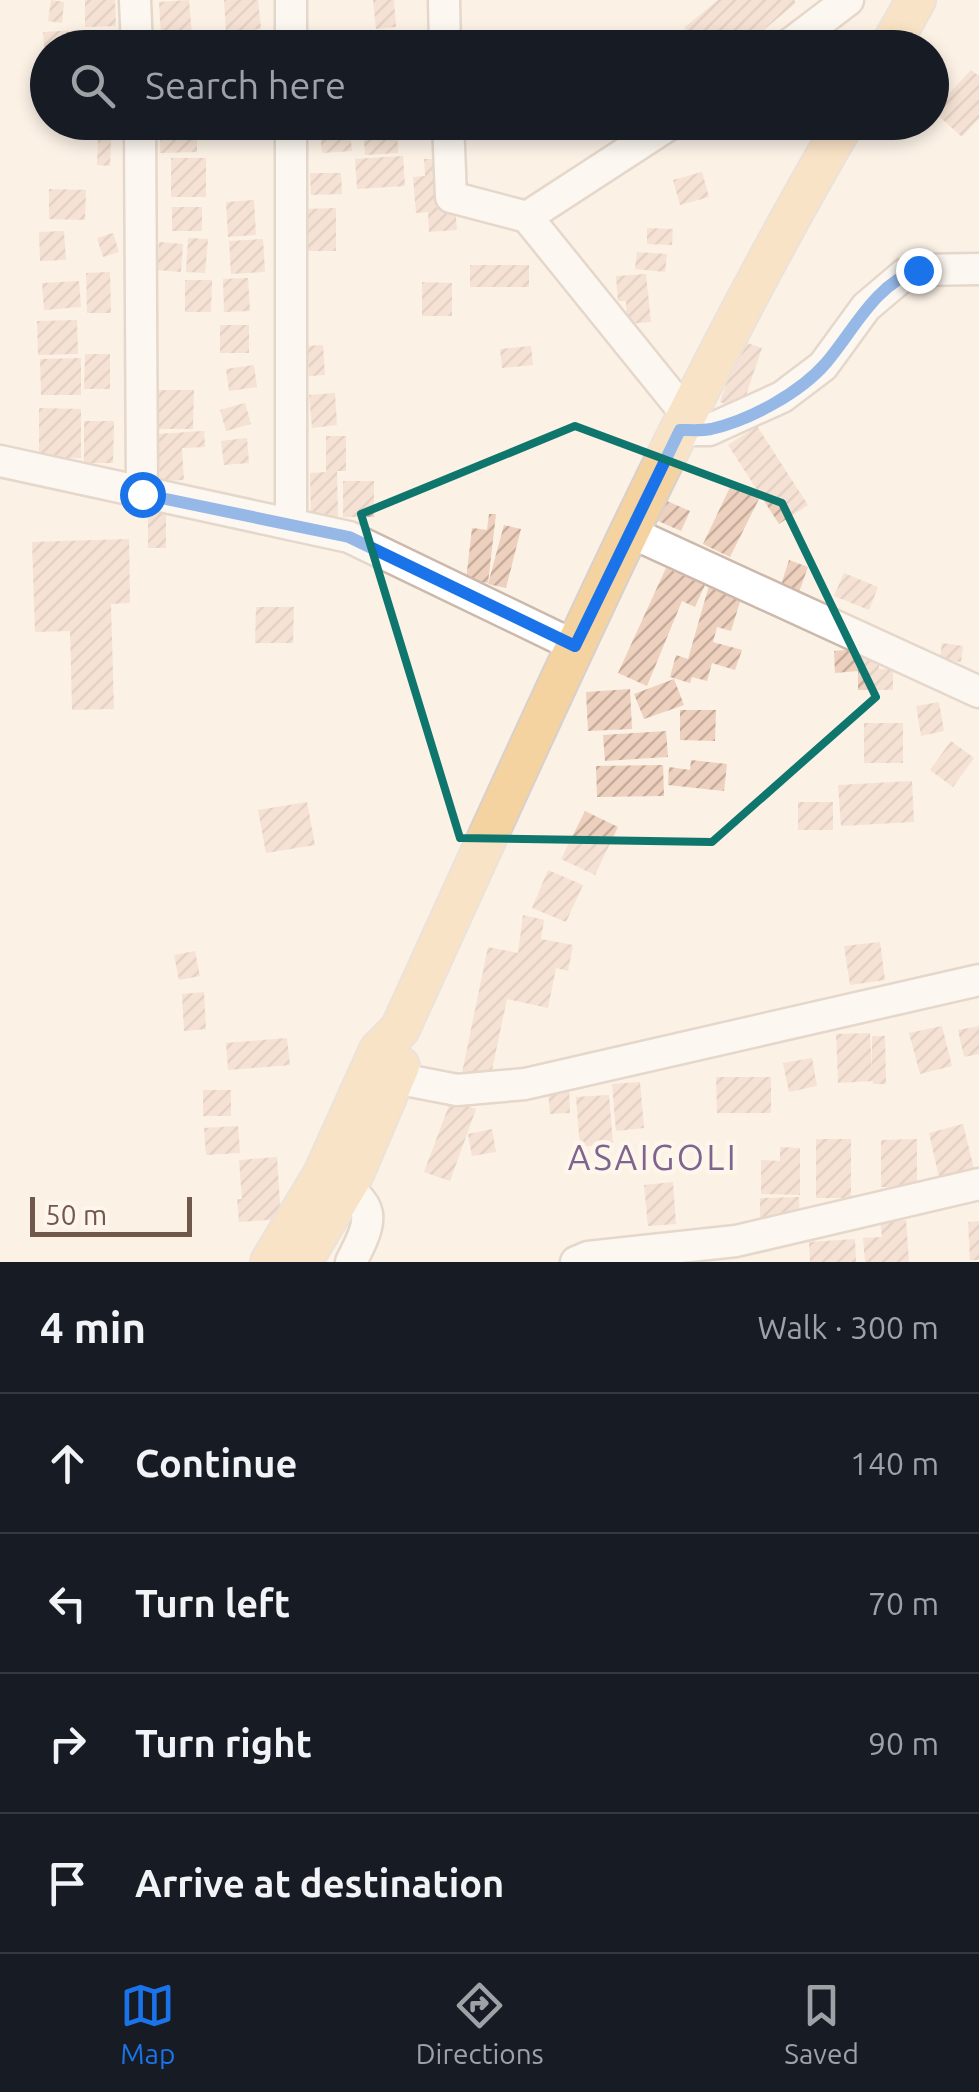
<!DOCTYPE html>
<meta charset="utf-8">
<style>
:root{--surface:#171b24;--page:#20242c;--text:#f1f3f6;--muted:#9ea1a6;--line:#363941;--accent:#1a73e8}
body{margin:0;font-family:Ubuntu,sans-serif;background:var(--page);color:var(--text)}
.scale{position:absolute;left:30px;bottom:25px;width:162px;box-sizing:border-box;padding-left:10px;border:5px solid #72584c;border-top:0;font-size:28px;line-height:35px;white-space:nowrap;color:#72584c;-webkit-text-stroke:8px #fef6eb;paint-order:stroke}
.stop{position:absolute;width:30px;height:30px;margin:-22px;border:8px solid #1a73e8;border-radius:50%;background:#fff}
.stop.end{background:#1a73e8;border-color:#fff;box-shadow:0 2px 10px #0008}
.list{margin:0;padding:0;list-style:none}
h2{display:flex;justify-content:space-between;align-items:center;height:130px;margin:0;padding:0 40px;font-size:42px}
h2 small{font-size:32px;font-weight:400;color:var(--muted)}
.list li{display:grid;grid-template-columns:65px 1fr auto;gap:30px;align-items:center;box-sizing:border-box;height:140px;padding:0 40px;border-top:2px solid var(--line)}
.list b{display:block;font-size:38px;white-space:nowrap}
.list em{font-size:32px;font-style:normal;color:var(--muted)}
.icon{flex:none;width:55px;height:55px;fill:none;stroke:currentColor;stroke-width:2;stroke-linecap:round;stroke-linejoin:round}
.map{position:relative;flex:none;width:979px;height:1262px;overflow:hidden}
.search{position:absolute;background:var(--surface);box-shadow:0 5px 15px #0003;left:30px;right:30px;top:30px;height:110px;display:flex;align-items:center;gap:25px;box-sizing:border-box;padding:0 35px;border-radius:55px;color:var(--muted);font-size:38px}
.sheet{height:690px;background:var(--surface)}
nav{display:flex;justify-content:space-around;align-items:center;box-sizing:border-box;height:140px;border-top:2px solid var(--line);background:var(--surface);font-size:28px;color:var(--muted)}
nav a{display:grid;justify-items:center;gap:5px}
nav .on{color:var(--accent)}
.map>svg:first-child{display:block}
</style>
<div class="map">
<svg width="979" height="1262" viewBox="0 0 979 1262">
<defs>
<pattern id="building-hatch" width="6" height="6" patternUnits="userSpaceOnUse" patternTransform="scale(2.5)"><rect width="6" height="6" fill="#eed0be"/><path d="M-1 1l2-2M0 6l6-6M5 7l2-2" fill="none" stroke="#c5ac9d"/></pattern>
</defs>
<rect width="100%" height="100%" fill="#fbf1e5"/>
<!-- building -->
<g fill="url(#building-hatch)">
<polygon points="51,0 64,2 62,23 48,21"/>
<polygon points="85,0 115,0 116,26 85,27"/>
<polygon points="189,0 192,35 161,36 159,2"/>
<polygon points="224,0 258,0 261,29 226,32"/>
<polygon points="373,0 394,0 396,27 376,29"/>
<polygon points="718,0 794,0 796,3 742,48 700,48 684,28"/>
<polygon points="78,30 79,48 48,48 48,59 45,59 43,32"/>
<polygon points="971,70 979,76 979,118 962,137 933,111"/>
<polygon points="173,122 197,122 197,152 160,153 160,131 173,131"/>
<polygon points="319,122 357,122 358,131 350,131 352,151 322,153"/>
<polygon points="363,122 397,122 398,153 365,155"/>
<polygon points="98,139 111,140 110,166 97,165"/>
<polygon points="403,156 405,186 357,189 355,159"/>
<rect x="171" y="158" width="35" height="39"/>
<polygon points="424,159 433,159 436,207 455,205 457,230 429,232 428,212 416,213 413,177 425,176"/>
<polygon points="702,172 709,197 680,205 673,180"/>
<polygon points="310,173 341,173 342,194 311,195"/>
<polygon points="49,189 86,190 85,220 49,219"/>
<polygon points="254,200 256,235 228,237 226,202"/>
<rect x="172" y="207" width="30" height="24"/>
<polygon points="336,208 336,251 307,251 307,209"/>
<polygon points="647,228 673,229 672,245 647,244"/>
<polygon points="64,231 66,260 40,261 39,232"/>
<polygon points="113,233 119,252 103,257 97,238"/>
<polygon points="188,238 208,239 205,273 186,272"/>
<polygon points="263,239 265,272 231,274 229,241"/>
<polygon points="159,242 183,244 181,272 157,270"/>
<polygon points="637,252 667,254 665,272 635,269"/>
<rect x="470" y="265" width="59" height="22"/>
<polygon points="110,272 111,313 87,313 86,273"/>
<polygon points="646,274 651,322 627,324 626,301 618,301 616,276"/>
<polygon points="248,278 250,311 224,312 223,279"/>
<polygon points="185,280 212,280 211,312 185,312"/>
<polygon points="79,281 81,307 44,310 42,283"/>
<polygon points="422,282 452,283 452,316 422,316"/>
<polygon points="77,320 78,354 38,355 37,321"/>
<rect x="220" y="325" width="29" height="28"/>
<polygon points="741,341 762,348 741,410 720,402"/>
<polygon points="323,345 325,375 309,376 307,346"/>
<polygon points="531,346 533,365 502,368 500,349"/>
<polygon points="85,354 110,354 110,389 84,389"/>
<polygon points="81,358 81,395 41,395 40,359"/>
<polygon points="254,365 257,387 229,391 226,369"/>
<polygon points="158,390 194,390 193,429 158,429"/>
<polygon points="335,393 337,425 312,428 309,395"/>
<polygon points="245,403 251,424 226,431 220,410"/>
<polygon points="39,408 81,409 81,458 39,458"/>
<polygon points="84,421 114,421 113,463 84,463"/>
<polygon points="757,426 808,505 779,524 728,445"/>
<polygon points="204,431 205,447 182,448 184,480 160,481 157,434"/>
<polygon points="326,436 346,436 346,471 337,471 338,516 311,517 310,473 326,472"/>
<polygon points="247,438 249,463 224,465 221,441"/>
<rect x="343" y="481" width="31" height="36"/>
<polygon points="732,483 760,497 730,557 703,544"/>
<polygon points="667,501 690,511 681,531 658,521"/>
<rect x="148" y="508" width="18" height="40"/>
<polygon points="489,514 496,514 488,583 466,580 472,528 487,530"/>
<polygon points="504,525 521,529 506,588 488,584"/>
<polygon points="129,539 130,603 111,604 114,709 72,710 70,631 35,632 32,542"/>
<polygon points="789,560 808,567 799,592 781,585"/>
<polygon points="666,568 705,585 695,607 682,601 647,686 618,673"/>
<polygon points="844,573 878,587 869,610 834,596"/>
<polygon points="710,582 743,592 731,631 717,627 713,642 742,650 735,670 712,663 707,681 692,677 690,683 670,677 676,655 688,659"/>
<polygon points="256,607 294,607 293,643 255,643"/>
<polygon points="942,643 963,646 961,662 940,659"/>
<polygon points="856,649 857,657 879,657 879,669 893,669 893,690 858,690 858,671 835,673 834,651"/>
<polygon points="674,679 684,705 644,719 634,694"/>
<polygon points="630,689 632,729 588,731 586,692"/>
<polygon points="939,702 944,731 921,736 916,706"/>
<polygon points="680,710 716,710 715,741 680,740"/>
<rect x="864" y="723" width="39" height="40"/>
<polygon points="666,731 668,757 605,761 603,735"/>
<polygon points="951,741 974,758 953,787 930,770"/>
<polygon points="691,760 727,764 724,791 668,785 669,767 690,770"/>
<polygon points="663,765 664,796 597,797 596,766"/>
<polygon points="912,781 914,822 841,826 838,785"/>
<polygon points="307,802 315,845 266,853 258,810"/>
<rect x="798" y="802" width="35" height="28"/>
<polygon points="585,811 618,827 595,875 561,859"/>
<polygon points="548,870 583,885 566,922 532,908"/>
<polygon points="523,915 544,920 541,939 573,945 568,971 556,968 548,1008 507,999 490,1079 462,1073 488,947 518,953"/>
<polygon points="880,942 885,980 850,985 844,946"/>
<polygon points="195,951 200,976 179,980 174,955"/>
<polygon points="204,992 206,1029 184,1031 182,994"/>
<polygon points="942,1026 952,1066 920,1074 909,1033"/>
<polygon points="979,1026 979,1054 964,1057 958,1030"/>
<polygon points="870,1033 872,1072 872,1036 885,1036 886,1084 873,1084 873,1081 838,1083 836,1034"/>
<polygon points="287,1038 290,1065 228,1070 226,1043"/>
<polygon points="812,1058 817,1086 789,1092 783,1063"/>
<polygon points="716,1077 771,1077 771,1113 717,1113"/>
<polygon points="640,1082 644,1128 616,1131 612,1084"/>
<polygon points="569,1087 570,1113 550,1114 548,1089"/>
<rect x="203" y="1090" width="28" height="26"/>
<polygon points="609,1095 613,1144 580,1147 576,1097"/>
<polygon points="451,1100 476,1109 450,1181 424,1172"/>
<polygon points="963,1124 974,1169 939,1177 929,1133"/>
<polygon points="238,1126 240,1153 206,1155 204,1128"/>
<polygon points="492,1129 496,1152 472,1156 468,1134"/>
<rect x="816" y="1139" width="35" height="59"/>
<polygon points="917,1139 917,1194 899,1195 899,1187 881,1187 881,1140"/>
<polygon points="780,1147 800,1148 800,1195 761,1194 761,1160 780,1161"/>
<polygon points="277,1157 281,1219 239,1222 237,1199 242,1199 239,1160"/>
<polygon points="673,1182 676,1224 648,1226 644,1185"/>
<polygon points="799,1197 800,1221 760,1221 760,1198"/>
<polygon points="906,1220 909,1262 865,1262 863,1238 882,1237 880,1221"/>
<polygon points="979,1221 979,1260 970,1260 968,1222"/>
<polygon points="855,1239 856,1262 810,1262 809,1242"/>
</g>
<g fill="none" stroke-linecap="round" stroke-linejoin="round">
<!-- minor casing -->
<g stroke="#ccb9ac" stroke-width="35">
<g id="minor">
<polyline points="135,0 137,48"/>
<polyline points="291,0 291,48"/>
<polyline points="444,0 445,48"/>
<polyline points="785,48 848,0"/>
<polyline points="140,122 142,494"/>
<polyline points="291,122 291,524"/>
<polyline points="448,122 451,197 527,217 687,415"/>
<polyline points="527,217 673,122"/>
<polyline points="680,430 709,430 782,397 823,366 866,307 905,274 918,270 979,269"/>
<polyline points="0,461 349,537 575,646"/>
<polyline points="630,532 979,692"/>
<polyline points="395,1078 457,1090 525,1084 979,980"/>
<path d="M330,1178C376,1205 375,1216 351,1262"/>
<polyline points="576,1262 588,1257 736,1241 979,1184"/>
</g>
</g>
<!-- major casing -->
<g stroke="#d8d0cd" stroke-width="42">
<g id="major">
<polyline points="889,48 916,0"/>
<path d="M270,1262L323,1174L379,1050L400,1029C540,723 675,413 845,122"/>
<polyline points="302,1262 354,1174 400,1066"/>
</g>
</g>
<!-- minor -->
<use href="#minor" stroke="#fff" stroke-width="30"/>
<!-- major -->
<use href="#major" stroke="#f5d3a1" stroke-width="38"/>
</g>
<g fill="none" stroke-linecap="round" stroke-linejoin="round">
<!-- route -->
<path stroke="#1a73e8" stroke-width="12" d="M142,494L349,537L575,646L680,430C690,430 701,431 711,429C750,420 800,393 826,363C854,330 875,284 918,270"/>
</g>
<!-- marked area -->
<path d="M0 0H979V1262H0ZM575,426L782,503L876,697L712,842L460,838L361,514Z" fill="#fbf1e5" fill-opacity=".55" fill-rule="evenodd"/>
<path fill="none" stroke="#0f766e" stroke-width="8" stroke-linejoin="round" d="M575,426L782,503L876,697L712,842L460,838L361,514Z"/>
<g text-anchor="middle" stroke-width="9" stroke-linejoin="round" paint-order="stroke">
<!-- quarter labels -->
<g font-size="35" letter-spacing="2.5" fill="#7e648e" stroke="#fef6eb">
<text x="653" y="1170">ASAIGOLI</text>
</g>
</g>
</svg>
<div class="scale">50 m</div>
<div class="stop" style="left:142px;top:494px"></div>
<div class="stop end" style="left:918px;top:270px"></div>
<div class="search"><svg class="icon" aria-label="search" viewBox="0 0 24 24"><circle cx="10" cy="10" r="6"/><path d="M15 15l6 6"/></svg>Search here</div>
</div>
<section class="sheet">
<h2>4 min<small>Walk · 300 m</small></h2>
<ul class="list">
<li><svg class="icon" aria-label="ahead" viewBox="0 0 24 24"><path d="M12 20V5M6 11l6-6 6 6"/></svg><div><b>Continue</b></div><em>140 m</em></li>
<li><svg class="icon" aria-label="left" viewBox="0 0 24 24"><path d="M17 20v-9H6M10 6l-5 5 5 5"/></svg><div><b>Turn left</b></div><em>70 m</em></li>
<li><svg class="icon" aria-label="right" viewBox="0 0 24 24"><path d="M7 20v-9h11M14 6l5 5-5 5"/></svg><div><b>Turn right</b></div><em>90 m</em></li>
<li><svg class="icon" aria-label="arrive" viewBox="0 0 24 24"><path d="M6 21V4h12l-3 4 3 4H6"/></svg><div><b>Arrive at destination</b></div></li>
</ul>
</section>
<nav>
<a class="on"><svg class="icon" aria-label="map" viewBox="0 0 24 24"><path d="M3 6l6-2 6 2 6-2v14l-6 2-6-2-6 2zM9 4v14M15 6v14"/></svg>Map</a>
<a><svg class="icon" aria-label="directions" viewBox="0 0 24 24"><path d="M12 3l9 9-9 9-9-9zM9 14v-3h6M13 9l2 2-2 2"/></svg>Directions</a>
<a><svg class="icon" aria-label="saved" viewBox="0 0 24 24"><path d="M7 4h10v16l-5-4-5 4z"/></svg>Saved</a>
</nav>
